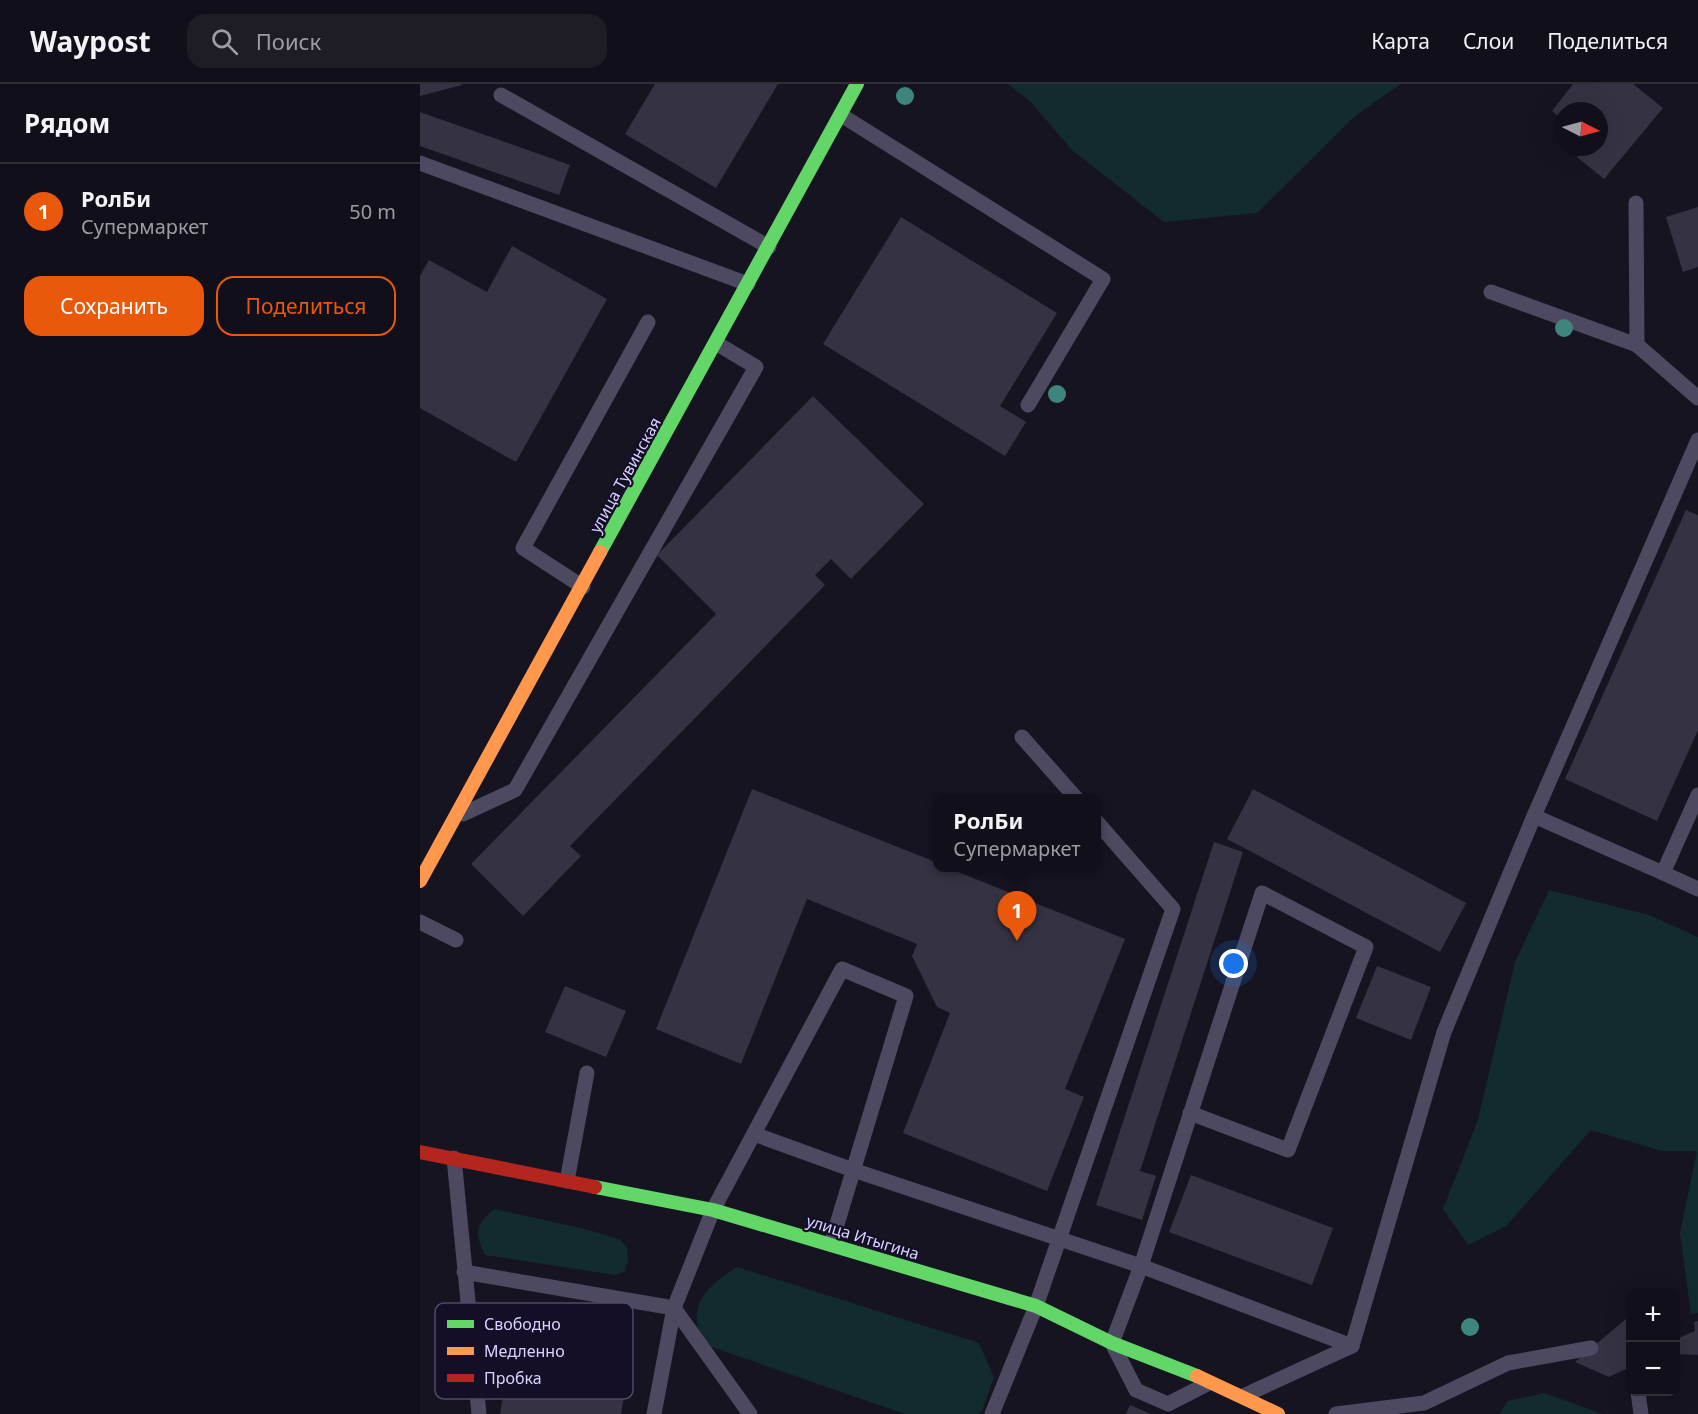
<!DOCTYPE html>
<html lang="ru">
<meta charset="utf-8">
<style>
:root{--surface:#110f19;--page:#1e1d26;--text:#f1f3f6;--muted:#9c9ca2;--line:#302f38;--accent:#ea580c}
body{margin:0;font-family:"Noto Sans",sans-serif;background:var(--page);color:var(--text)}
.controls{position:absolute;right:18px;bottom:18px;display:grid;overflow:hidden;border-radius:12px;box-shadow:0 6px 24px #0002}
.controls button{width:54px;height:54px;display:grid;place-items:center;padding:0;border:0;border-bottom:2px solid var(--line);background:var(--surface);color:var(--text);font:30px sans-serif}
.compass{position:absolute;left:1134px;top:18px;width:54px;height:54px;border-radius:50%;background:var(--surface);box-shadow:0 6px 24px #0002;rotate:96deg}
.you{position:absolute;left:814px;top:880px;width:21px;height:21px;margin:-15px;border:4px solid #fff;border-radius:50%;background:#1a73e8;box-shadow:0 0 0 9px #1a73e833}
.badge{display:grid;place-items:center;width:39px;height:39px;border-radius:50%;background:var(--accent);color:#fff;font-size:20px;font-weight:700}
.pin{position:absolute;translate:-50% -50px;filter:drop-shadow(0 2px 3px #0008)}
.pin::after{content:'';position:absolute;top:32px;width:21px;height:18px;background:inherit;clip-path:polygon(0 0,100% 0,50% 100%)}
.popup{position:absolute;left:513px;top:710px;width:168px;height:78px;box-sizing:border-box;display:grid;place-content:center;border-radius:12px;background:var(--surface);filter:drop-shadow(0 2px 4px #0005);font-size:20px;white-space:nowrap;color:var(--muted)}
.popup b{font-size:22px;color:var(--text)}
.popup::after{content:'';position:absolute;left:50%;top:100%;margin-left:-12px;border:12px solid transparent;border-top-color:var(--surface)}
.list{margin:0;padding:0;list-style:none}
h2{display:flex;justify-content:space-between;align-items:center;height:78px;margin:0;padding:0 24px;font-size:26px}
h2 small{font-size:20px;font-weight:400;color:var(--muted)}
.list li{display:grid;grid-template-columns:39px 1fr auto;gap:18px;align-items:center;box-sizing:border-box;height:96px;padding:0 24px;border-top:2px solid var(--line)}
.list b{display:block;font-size:22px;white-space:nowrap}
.list p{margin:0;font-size:20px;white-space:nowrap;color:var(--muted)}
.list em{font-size:20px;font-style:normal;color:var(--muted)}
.actions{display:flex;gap:12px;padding:18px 24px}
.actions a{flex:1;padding:14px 0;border:2px solid var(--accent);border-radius:18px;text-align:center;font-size:21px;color:var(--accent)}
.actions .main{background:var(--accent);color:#fff}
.icon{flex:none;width:33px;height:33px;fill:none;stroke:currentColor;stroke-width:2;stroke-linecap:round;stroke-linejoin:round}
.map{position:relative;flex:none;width:1278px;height:1330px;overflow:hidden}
header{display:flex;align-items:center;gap:36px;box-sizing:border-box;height:84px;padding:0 30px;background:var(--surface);border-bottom:2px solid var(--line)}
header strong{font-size:28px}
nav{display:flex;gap:33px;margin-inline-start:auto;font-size:21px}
.search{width:420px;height:54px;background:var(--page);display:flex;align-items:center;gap:15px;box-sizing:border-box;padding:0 21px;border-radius:18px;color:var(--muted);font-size:22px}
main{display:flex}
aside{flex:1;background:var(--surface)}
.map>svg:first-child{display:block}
</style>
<header>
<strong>Waypost</strong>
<div class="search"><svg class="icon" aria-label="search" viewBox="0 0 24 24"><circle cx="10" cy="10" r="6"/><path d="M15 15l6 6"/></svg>Поиск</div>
<nav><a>Карта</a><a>Слои</a><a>Поделиться</a></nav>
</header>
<main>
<aside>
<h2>Рядом<small></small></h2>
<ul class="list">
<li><span class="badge">1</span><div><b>РолБи</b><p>Супермаркет</p></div><em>50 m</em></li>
</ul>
<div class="actions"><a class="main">Сохранить</a><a>Поделиться</a></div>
</aside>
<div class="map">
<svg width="1278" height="1330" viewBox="0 0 1278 1330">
<rect width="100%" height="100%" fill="#171421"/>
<!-- green -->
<g fill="#122b2e">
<polygon points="588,0 981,0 935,32 837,129 744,138 652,66 610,17"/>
<polygon points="1129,806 1229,831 1278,853 1278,1229 1271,1230 1260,1149 1277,1067 1242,1067 1171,1046 1086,1142 1048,1161 1023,1125 1058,1036 1095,878"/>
<path d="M74,1125L169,1146L201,1156L207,1164L208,1176L205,1187L195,1191L65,1171C54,1148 55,1141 74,1125Z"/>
<path d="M317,1183L559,1259L574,1293L562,1327L558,1330H485L286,1261C283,1254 277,1245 277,1238C274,1212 298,1195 317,1183Z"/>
<polygon points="1124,1309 1183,1330 1079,1330 1088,1317"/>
</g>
<!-- building -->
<g fill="#353243">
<polygon points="0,0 42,0 42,1 0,12"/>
<polygon points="235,0 358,0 296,104 205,50"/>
<polygon points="1153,0 1213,0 1243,24 1184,95 1157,73 1163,66 1159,63 1179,63 1179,27 1143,27 1143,36 1132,27"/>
<polygon points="0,28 150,81 139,111 0,62"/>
<polygon points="1278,123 1278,183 1263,188 1246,133"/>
<polygon points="481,133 637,229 580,322 606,338 585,372 403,260"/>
<polygon points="92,162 187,215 96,378 0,324 0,192 9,176 67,208"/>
<polygon points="393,312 504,420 431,495 411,475 395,491 405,501 150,762 161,772 103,832 51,780 296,530 237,471"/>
<polygon points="1266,426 1278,431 1278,646 1237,737 1145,695"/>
<polygon points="332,705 518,779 518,784 528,784 705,855 645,1005 664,1013 627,1107 483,1049 530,929 517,923 492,872 497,860 387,815 321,980 236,945"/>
<polygon points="833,705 1046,819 1020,868 807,755"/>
<polygon points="794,758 823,768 720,1087 736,1092 722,1136 676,1121"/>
<polygon points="957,882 1011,903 991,956 936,934"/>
<polygon points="145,902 206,927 186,973 125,948"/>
<polygon points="771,1091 913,1144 892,1201 749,1148"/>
<polygon points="1207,1234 1210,1236 1210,1283 1189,1293 1155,1278"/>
<polygon points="1278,1237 1278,1271 1256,1270 1256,1255 1275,1247 1274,1238"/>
<polygon points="93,1254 210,1274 201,1330 80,1330"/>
<polygon points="710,1321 731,1330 706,1330"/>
</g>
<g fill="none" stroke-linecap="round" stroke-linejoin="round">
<!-- lane -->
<g stroke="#4c4961" stroke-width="15">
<polyline points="81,11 349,163"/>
<polyline points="421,31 683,195 608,321"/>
<polyline points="0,79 328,200"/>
<polyline points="1216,119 1217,261"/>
<polyline points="1071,208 1217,261 1278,314"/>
<polyline points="163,503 103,464 228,238"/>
<polyline points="602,653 656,714"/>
<polyline points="1278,711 1243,789 1278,805"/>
<polyline points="43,730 95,706 336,283 296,259"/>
<polyline points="1114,732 1243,789"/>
<polyline points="0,838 36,856"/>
<polyline points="770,1029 868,1066 946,863 842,809 721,1182 692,1259 716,1306 748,1320 789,1299"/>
<polyline points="334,1050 433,1086 721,1182 932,1262"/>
<polyline points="34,1074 59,1330"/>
<polyline points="147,1097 167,989"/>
<polyline points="44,1188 254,1224 234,1330"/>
<polyline points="1218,1308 1221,1330"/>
<polyline points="823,1312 932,1262 1024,948 1114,732 1278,356"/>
<polyline points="330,1330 254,1224 293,1126 422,885 486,912 411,1160"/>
<polyline points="572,1330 616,1222 753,825 676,737"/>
<polyline points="916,1330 1004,1319 1088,1279 1171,1264"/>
</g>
<!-- fast -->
<g stroke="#63d668" stroke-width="14">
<polyline points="180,468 437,0"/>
<polyline points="175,1103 293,1126 616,1222 692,1259 777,1292"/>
</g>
<!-- slow -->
<g stroke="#ff974d" stroke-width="14">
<polyline points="0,797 180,468"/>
<polyline points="777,1292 858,1330"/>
</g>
<!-- jam -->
<polyline stroke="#b3261e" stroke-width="14" points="0,1068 175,1103"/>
</g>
<!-- trees -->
<g fill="#3e857e">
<circle cx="485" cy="12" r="9"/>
<circle cx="1144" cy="244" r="9"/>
<circle cx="637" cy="310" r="9"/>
<circle cx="1050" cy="1243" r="9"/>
</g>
<g text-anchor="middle" stroke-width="4.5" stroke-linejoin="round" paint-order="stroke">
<!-- street labels -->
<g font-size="16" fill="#dbd3ff" stroke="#140f26">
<text transform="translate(205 391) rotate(-61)" y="6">улица Тувинская</text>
<text transform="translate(443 1153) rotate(17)" y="6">улица Итыгина</text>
</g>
</g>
<!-- legend -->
<rect x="15" y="1219" width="198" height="96" rx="9" fill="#140f26" stroke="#504a67" stroke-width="1.5"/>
<rect x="27" y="1236" width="27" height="8" fill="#63d668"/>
<rect x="27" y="1263" width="27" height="8" fill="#ff974d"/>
<rect x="27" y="1290" width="27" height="8" fill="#b3261e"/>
<g font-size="16" fill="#dbd3ff">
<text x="64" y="1246">Свободно</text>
<text x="64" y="1273">Медленно</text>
<text x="64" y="1300">Пробка</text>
</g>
</svg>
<div class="controls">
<button>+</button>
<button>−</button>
</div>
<svg class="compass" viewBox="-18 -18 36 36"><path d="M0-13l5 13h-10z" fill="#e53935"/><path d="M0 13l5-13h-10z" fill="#9c9ca2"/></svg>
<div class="you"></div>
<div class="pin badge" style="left:597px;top:857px">1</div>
<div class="popup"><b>РолБи</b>Супермаркет</div>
</div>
</main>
